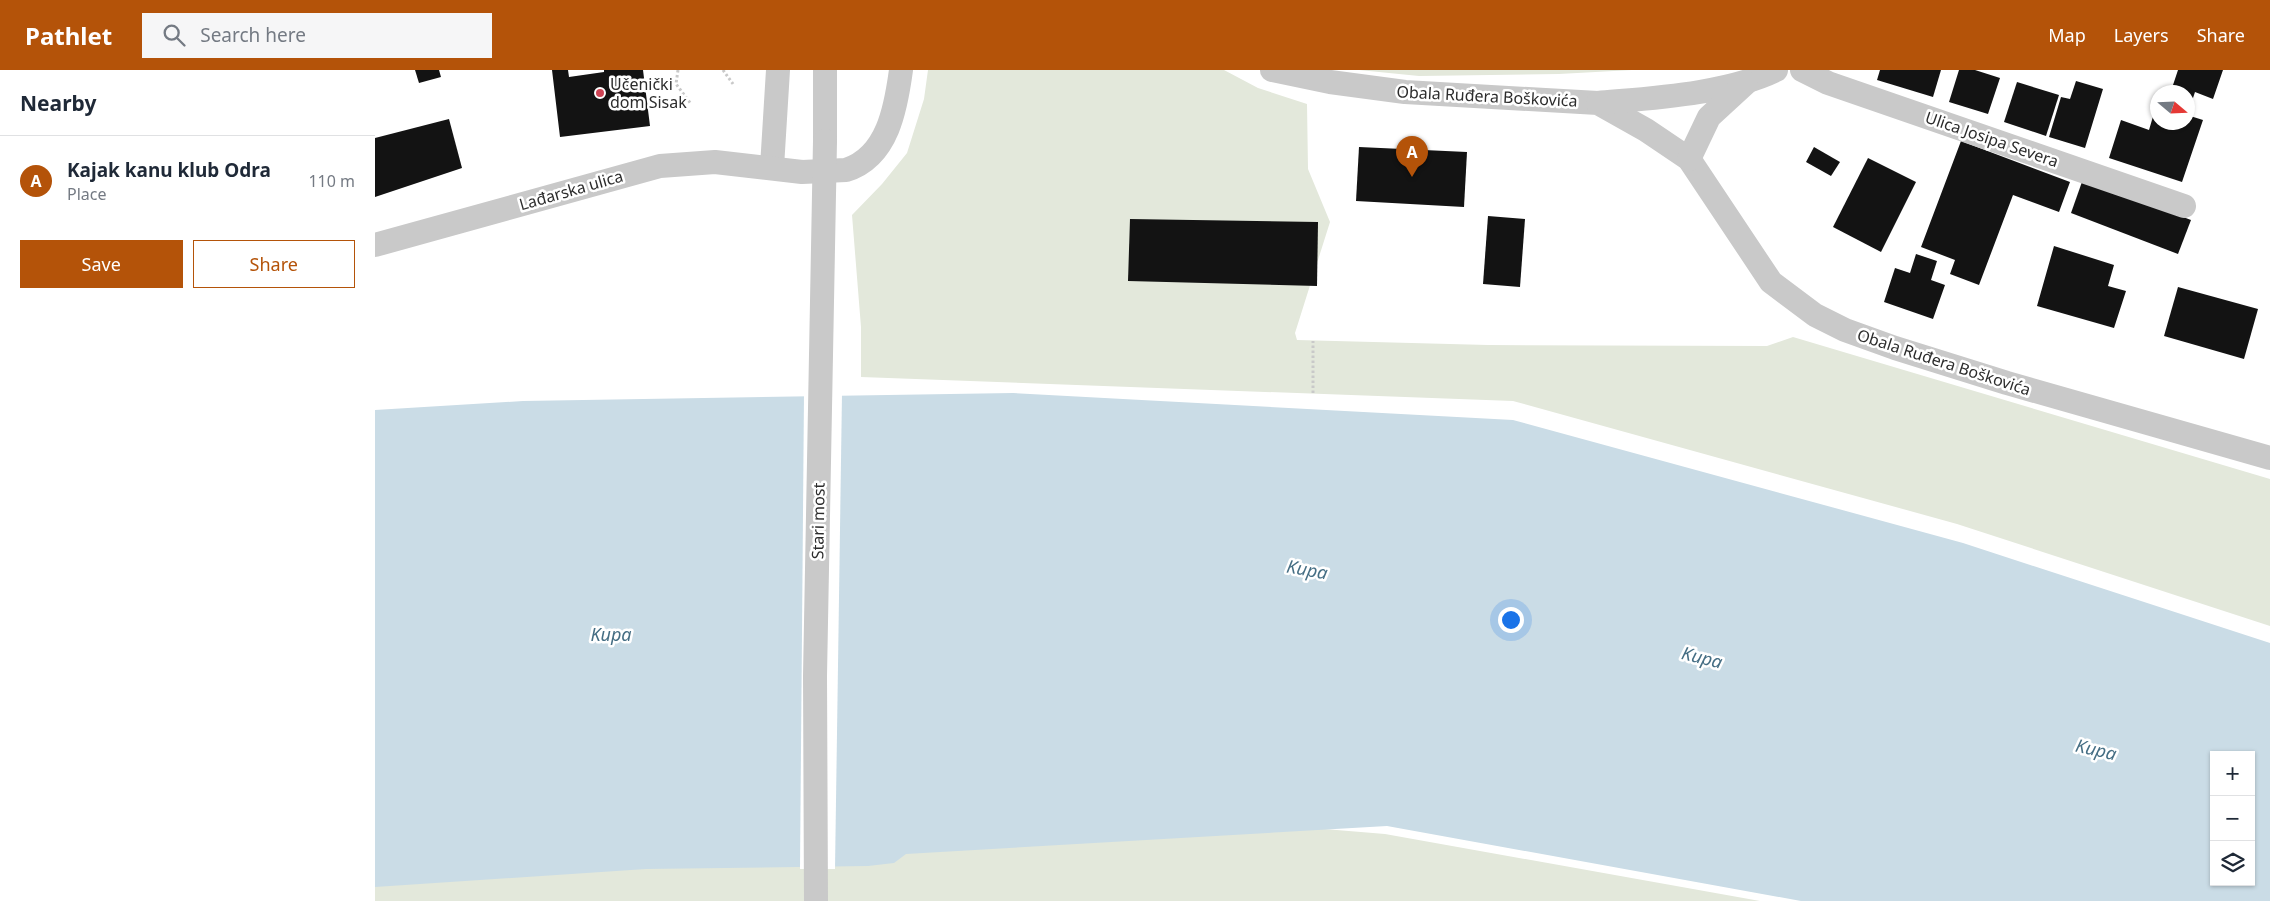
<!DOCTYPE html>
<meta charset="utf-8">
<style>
:root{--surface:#fff;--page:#f6f6f7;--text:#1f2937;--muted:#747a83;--line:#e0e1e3;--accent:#b45309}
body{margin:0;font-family:"Noto Sans",sans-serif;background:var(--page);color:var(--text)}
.controls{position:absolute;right:15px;bottom:15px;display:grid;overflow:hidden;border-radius:0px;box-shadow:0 1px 4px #0004}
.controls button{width:45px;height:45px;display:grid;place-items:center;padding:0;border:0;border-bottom:1px solid var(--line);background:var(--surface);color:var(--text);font:25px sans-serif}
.compass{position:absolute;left:1775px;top:15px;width:45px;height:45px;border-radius:50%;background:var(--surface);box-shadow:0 1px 4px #0004;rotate:109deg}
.you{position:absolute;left:1135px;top:549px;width:18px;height:18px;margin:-12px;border:4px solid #fff;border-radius:50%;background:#1a73e8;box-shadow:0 0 0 8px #1a73e833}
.badge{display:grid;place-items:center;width:32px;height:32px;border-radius:50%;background:var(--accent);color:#fff;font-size:16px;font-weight:700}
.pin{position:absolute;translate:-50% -41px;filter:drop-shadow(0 1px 2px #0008)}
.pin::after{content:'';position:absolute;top:26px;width:18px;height:15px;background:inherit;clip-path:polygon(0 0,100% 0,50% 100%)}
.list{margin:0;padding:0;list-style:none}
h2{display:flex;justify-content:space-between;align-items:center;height:65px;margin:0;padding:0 20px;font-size:21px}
h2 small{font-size:16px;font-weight:400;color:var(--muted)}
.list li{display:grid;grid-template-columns:32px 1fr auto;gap:15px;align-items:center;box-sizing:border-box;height:90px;padding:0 20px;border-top:1px solid var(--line)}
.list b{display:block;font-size:19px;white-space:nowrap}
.list p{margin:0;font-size:16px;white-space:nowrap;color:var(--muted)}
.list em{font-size:16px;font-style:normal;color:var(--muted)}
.actions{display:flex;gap:10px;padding:15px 20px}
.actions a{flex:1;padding:11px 0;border:1px solid var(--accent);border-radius:0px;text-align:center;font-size:18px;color:var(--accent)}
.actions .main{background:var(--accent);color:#fff}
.icon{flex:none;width:28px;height:28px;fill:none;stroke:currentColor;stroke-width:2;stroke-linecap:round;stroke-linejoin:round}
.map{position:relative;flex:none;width:1895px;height:831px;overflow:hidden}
header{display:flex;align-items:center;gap:30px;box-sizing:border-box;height:70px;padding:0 25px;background:var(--accent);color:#fff}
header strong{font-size:24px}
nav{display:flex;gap:28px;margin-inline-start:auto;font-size:18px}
.search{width:350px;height:45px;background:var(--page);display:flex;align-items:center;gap:12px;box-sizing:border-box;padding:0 18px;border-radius:0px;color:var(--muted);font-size:19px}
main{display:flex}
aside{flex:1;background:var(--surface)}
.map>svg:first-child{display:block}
</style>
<header>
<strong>Pathlet</strong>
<div class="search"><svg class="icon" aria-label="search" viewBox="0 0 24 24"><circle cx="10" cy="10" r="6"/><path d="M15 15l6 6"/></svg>Search here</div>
<nav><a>Map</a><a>Layers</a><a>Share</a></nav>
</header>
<main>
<aside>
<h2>Nearby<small></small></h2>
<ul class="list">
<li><span class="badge">A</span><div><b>Kajak kanu klub Odra</b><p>Place</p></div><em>110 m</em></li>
</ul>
<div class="actions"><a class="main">Save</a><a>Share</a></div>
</aside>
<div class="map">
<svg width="1895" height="831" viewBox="0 0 1895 831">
<rect width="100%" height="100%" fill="#fff"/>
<!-- green -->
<g fill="#e3e8db">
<polygon points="553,0 849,0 883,18 932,34 933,99 955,152 920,263 922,270 1113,275 1392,276 1418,267 1895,409 1895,556 1582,454 1138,331 486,307 486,257 477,145 507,114 532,83 549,29"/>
<polygon points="984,0 1257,0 1184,4 1044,6"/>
<polygon points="0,709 584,729 1010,764 1385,831 0,831"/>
</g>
<!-- water -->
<path fill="#cadce6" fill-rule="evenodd" d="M638,323L1138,350L1588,473L1895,573V831H1426L1012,756L531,784L519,793L493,796L271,799L0,817V340L148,331ZM1839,685H1876V812H1839Z"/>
<!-- pier -->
<polygon fill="#fff" points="467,323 460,799 425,799 429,324"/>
<!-- building -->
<g fill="#131313">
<polygon points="40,0 64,0 66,7 44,13"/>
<polygon points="177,0 193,0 194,7 229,2 229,0 268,0 275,56 185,67"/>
<polygon points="1505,0 1566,0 1558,27 1502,10"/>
<polygon points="1584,0 1600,0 1625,8 1613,44 1574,32"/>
<polygon points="1803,0 1848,0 1838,29 1820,22 1815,37 1812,37 1812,22 1801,22 1803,17 1798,15"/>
<polygon points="1701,11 1728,19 1710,78 1674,67 1686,27 1695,29"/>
<polygon points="1642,12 1684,25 1671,66 1629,52"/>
<polygon points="1782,33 1782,52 1812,52 1812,45 1828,50 1807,112 1734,88 1746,50 1774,60"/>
<polygon points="74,49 87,98 0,127 0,68"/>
<polygon points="1586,71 1695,112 1684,142 1638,125 1604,215 1575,204 1580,190 1546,177"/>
<polygon points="984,77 1092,82 1089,137 981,131"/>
<polygon points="1439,77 1465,92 1456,106 1431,92"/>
<polygon points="1493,88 1541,112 1506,182 1458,157"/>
<polygon points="1708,109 1816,150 1803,184 1696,143"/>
<polygon points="1113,146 1150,149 1145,217 1108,214"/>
<polygon points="755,149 943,152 942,216 753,211"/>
<polygon points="1679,176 1739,195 1733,216 1751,221 1739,258 1662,236"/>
<polygon points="1541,184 1562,191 1556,210 1570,215 1558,249 1509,232 1520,198 1535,203"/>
<polygon points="1803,217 1883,239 1869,289 1789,266"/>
</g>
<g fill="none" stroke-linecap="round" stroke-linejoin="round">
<!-- path -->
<g stroke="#c9c9c9" stroke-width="3" stroke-dasharray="2.5 2.5" stroke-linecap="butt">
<polyline points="303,0 301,14 316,34"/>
<polyline points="348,0 358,14"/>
<polyline points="938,323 938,271"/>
</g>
<!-- street -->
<g stroke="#c9c9c9" stroke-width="24">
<polyline points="450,0 450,71"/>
<polyline points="897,0 955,12 1030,22 1223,33 1271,60 1314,89 1396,212 1440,245 1470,260 1520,278 1632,313 1895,388"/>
<polyline points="1427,0 1453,13 1809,136"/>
<path d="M1223,33C1277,28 1352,24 1401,0"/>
<polyline points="1314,89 1334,47 1371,13"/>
<polyline points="397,97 403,0"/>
<path d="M0,175L285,96L340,92L427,102L471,100C513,87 521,37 526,0"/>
</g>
<!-- street-bridge -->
<polyline stroke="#c9c9c9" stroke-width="24" points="441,831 440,606 450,71"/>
</g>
<!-- markers -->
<circle fill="#ce4354" stroke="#fff" stroke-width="2" cx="225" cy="23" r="5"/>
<g text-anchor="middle" stroke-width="5" stroke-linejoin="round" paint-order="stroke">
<!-- poi labels -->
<g font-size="16" fill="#2c2c2c" stroke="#fff" text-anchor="start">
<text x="235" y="20">Učenički<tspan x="235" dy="18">dom Sisak</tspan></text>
</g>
<!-- street labels -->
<g font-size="16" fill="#2c2c2c" stroke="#fff">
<text transform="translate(1112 26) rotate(3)" y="6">Obala Ruđera Boškovića</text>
<text transform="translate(1617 69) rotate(19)" y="6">Ulica Josipa Severa</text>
<text transform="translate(196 120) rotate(-16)" y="6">Lađarska ulica</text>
<text transform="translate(1569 292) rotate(18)" y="6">Obala Ruđera Boškovića</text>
<text transform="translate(443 451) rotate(-89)" y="6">Stari most</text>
</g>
<!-- water labels -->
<g font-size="18" font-style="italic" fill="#456e84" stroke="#fff">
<text transform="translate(932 500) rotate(10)" y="6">Kupa</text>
<text x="236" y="571">Kupa</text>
<text transform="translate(1327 588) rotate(14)" y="6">Kupa</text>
<text transform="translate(1721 680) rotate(13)" y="6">Kupa</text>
</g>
</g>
</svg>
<div class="controls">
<button>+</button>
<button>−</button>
<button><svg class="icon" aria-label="layers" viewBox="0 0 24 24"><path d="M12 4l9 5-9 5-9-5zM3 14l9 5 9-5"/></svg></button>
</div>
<svg class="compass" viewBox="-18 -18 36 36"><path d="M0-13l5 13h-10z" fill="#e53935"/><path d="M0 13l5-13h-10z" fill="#747a83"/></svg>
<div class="you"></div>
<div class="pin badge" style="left:1037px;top:107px">A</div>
</div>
</main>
